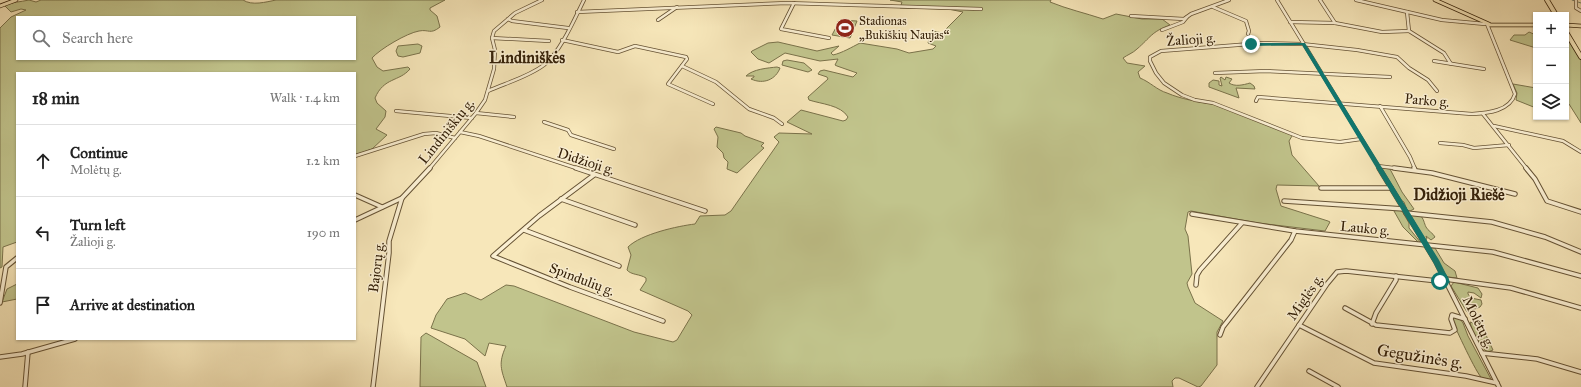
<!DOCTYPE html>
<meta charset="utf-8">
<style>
:root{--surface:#fff;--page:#f6f6f6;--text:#222;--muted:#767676;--line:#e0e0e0}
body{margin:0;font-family:"IM FELL Great Primer",serif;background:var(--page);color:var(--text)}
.controls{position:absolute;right:12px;top:12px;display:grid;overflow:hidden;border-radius:0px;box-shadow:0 1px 3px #0004}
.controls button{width:36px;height:36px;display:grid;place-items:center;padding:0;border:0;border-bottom:1px solid var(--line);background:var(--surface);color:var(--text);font:20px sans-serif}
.stop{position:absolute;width:12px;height:12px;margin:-9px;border:3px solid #0f766e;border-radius:50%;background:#fff}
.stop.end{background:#0f766e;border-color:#fff;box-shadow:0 1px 4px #0008}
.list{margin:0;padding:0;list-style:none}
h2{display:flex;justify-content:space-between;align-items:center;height:52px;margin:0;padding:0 16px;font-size:17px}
h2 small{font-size:13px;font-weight:400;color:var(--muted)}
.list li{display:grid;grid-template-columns:26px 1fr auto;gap:12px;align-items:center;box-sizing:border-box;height:72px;padding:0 16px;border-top:1px solid var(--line)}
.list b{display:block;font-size:15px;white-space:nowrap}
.list p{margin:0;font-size:13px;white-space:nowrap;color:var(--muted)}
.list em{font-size:13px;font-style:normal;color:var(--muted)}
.icon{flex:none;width:22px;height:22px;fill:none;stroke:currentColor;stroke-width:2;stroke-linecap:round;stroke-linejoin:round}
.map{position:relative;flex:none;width:1581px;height:387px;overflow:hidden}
.search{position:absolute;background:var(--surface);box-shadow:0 1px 3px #0004;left:16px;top:16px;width:340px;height:44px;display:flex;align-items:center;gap:10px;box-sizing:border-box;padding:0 14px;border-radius:0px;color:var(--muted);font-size:15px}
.panel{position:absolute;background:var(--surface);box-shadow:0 1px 3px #0004;left:16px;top:72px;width:340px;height:268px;border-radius:0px}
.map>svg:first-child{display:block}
</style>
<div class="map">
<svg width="1581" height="387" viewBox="0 0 1581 387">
<rect width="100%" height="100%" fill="#f7e7ba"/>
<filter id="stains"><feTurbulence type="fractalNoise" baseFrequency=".005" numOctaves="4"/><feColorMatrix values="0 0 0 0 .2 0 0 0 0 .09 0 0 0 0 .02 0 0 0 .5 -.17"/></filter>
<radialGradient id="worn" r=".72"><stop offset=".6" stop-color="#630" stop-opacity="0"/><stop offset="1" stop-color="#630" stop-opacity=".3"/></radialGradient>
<!-- green -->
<g fill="#c1c48c" stroke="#7a724a" fill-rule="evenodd">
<path d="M29,0L36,2L41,0H243C252,6 266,2 276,0H445L430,8V10L437,16L440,27C430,35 429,29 419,31C407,33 380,49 372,58L377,67L383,71L408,67L410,69C399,82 384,77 375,98L377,103L386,111L385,117L376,129L387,135L372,149L355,155V73H17V242L3,247L2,267L0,268V28L11,17L26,10L21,9L11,12L4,5C13,2 20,2 29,0ZM17,17H355V59H17Z"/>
<path d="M890,0H1051L1050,2C1067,9 1085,13 1103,19L1116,14L1142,19H1162L1170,25C1151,32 1151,37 1137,49C1133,53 1127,55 1123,58L1127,63L1145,66L1138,72L1140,78C1150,82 1157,90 1167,93C1181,99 1198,102 1213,104L1291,134L1292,136L1289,141L1292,155L1319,186L1277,185L1276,189L1281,206L1328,221L1330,222L1325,231L1258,223L1191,211L1188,212L1185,229L1188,236L1192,274L1187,283L1188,287L1195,303L1223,321L1217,332V365L1201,386L1198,387L1179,378H1175L1172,381L1173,387H507C501,369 498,364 506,346L489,343L485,356L465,339L431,328L436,315L447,299L465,293L481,300L506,285L514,286L634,332L673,342L677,340L692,315L688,311L640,290L646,281V278C640,274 631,275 627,270L631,255L628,247C641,234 678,226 695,224L700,216L725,215L731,211L779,142L774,137L779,133L812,134L787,122L801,110L843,121L846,120L848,117C841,105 821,104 809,100L808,97L828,79L827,77L818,74L820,71L824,70L853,77L857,73L837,66L835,65L838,59L820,61L785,53L769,63L758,59L751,52L752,51L768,43L778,42L817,51L839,46L831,53L833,55C842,53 852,47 860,43L897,49L909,53L933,49L936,46L928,43L931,32L933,31L942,33L963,12L948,9L900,8L902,2Z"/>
<polygon points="840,20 857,21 850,38 832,35"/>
<polygon points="1529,32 1536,35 1536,48 1510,40 1514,35 1525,35"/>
<polygon points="1566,36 1581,59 1581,123 1569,104 1566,103"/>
<polygon points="418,44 422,46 420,53 403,57 398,56 396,51 398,46"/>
<polygon points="787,60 804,63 812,70 808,72 782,65 783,61"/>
<path d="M777,67L780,68C776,79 764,85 751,79L754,77V76H746C753,69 768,68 777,67Z"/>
<path d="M1221,77L1225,80L1226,77L1232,79L1229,83C1235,87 1243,85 1250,83L1254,86L1255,89L1236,88L1239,98L1209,87V83L1213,80L1219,81V85L1222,86L1220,78Z"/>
<polygon points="1513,84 1536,88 1536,108 1516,100 1517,93"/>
<polygon points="716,127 741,133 745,136 764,143 761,146 764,148 737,173 727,169 728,162 724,158 723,153 717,147 718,137 714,129"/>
<polygon points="1381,168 1390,169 1402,192 1414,209 1410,211 1407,210 1404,202 1401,200"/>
<polygon points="1398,210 1402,211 1409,223 1409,228 1421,243 1419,243 1403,227 1394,211"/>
<path d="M1410,214L1420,215C1424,219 1424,223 1426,227C1428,231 1433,233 1435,237L1431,240L1426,236L1427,239L1425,240Z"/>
<polygon points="1432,248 1435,248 1444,263 1455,271 1457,278 1448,277 1446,275 1431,249"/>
<polygon points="1454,282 1478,288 1482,294 1481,298 1474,293 1468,292 1468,294 1471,298 1481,300 1482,304 1480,307 1467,312 1451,286"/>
<polygon points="17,284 17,299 2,302 7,289"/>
<path d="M1453,317L1460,319L1463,323L1468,336L1491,379C1488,380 1485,380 1482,378C1477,375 1455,327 1452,320Z"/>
<path d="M1470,322C1484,325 1487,338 1493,350L1488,352C1479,348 1472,331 1470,322Z"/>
<polygon points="426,333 477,362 486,387 420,387 421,337"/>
</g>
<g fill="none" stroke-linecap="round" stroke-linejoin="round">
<!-- stream -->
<polyline stroke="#73806c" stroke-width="1" points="1572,0 1581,3"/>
<!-- minor-far1 casing -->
<g stroke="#655234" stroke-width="4">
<g id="minor-far1">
<polyline points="1277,0 1380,169"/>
<polyline points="1320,0 1335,23"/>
<polyline points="1356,0 1442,20 1485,24"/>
<polyline points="1576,0 1576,8 1581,11"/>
<polyline points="794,3 781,29 829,38"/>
<polyline points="1213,7 1246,21 1249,31 1248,34"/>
<polyline points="577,12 787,3 981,9"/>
<polyline points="1407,12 1409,31 1444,53 1451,64"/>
<polyline points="1131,16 1184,19 1191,14 1229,0"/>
<polyline points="508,19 512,21 568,28"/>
<polyline points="658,20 677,7"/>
<polyline points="1290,22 1335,23 1382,32 1409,31"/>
<polyline points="1162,30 1183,22 1187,17"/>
<polyline points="492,38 549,41"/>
<polyline points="562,40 618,52 635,46 686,57 687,59 668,84 713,104"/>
<polyline points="1434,61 1484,69"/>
<polyline points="682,66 716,82 749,109 774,118 782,124"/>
<polyline points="1215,73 1266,71 1390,77"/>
<path d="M488,91C506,83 528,77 544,65C561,51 574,20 584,0"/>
<path d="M1256,101L1258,97L1472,114C1488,113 1510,111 1515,94L1487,24"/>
<polyline points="1380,106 1410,157 1415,169"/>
<polyline points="396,111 472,118"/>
<polyline points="476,113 514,117"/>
<polyline points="1483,114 1527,169"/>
<polyline points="544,122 568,130 571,135 614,149"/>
<polyline points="1494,126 1563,141 1581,152"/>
<polyline points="460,132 479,136 579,169"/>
<polyline points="1361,139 1340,142 1302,138 1213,103 1195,100 1182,95 1164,83 1156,73 1150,61 1150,57 1161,51 1263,43 1302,44 1357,50 1397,57 1409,68 1428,80 1437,91"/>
<polyline points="1440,143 1463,145 1474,148 1509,145"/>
<polyline points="355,156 424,134 436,133 455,138"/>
<polyline points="1378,166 1402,169"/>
<polyline points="429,169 476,113 485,100 494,69 495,50 492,38 494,31 515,13 542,0"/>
</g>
</g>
<!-- minor casing -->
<g stroke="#655234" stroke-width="5.5">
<g id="minor">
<polyline points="576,168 705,211"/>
<polyline points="1379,168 1436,262 1499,387"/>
<polyline points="1394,168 1432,173 1515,194"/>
<polyline points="1414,168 1415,170"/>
<polyline points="1526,168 1535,179 1547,201 1581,212"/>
<polyline points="594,175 539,216 493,256 570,287 663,321"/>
<polyline points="1321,188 1391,188"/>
<polyline points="355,195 382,207"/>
<polyline points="561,199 635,225"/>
<polyline points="1284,201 1404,209"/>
<polyline points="1406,213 1492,222 1545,237 1581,252"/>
<polyline points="1192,214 1295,231 1493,252 1581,276"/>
<polyline points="355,220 402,198 430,168"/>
<polyline points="524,230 619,266"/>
<polyline points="1445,279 1511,288 1581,308"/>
<polyline points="1196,285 1197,275 1200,270 1242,223"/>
<polyline points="0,303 6,267 17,258"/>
<polyline points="1345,308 1376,325 1450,333 1455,330 1451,319 1452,315 1465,319"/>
<polyline points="1372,324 1376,313 1396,280 1396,276"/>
<polyline points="1299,325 1374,363 1466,376 1497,383"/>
<polyline points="1220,335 1223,327 1291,240 1295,231"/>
<polyline points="1482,353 1537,359 1581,372"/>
<polyline points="0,357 22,354 75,339"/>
<polyline points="1309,371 1338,387"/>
<polyline points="25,387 28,352"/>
<polyline points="373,387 389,253 389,241 402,198"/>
<polyline points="1257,387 1327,284 1337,272 1346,271 1447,282"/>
</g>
</g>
<!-- major casing -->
<g stroke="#342008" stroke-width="4.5">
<g id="major">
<polyline points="1435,0 1489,24"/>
<polyline points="0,6 16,0"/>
<polyline points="1489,25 1536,25"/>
<polyline points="1566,25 1581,26"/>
</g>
</g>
<!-- highway casing -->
<g stroke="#342008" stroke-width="5.5">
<g id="highway">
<polyline points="1547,0 1556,15"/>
<polyline points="1566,32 1581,57"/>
</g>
</g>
<!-- minor-far1 -->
<use href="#minor-far1" stroke="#faefd2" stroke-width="2.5"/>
<!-- minor -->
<use href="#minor" stroke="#faefd2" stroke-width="3.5"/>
<!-- major -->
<use href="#major" stroke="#f7e7ba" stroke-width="3"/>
<!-- highway -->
<use href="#highway" stroke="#f7e7ba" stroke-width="4"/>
</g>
<!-- route -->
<polygon fill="#0f766e" points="1250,43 1305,43 1439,260 1450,282 1449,283 1437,283 1437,279 1441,278 1433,262 1302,45 1251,46 1250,46"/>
<!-- icons -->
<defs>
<g id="stadium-disc" transform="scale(1)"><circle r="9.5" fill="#8f2418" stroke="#faefd2"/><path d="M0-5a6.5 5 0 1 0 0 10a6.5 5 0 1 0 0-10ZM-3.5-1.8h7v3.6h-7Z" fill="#fff"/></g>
</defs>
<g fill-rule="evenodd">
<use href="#stadium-disc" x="845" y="28"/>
</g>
<g text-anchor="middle" stroke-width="3" stroke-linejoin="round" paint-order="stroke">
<!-- far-poi labels -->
<g font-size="12" fill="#342008" stroke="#faefd2" text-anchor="start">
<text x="859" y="25">Stadionas<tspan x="859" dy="14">„Bukiškių Naujas“</tspan></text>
</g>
<!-- street labels -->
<g font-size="14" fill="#342008" stroke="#faefd2">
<text transform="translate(1191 39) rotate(-4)" y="5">Žalioji g.</text>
<text transform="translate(1427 100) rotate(5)" y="5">Parko g.</text>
<text transform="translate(446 131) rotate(-51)" y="5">Lindiniškių g.</text>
<text transform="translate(586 161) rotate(18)" y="5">Didžioji g.</text>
<text transform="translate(1365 228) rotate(6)" y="5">Lauko g.</text>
<text transform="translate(376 267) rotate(-83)" y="5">Bajorų g.</text>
<text transform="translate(582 279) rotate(21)" y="5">Spindulių g.</text>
<text transform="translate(1305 297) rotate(-55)" y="5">Miglės g.</text>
<text transform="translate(1479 322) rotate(64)" y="5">Molėtų g.</text>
</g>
<!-- quarter labels -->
<g font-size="16" font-weight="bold" fill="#342008" stroke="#faefd2">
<text x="527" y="63">Lindiniškės</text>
<text x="1459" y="200">Didžioji Riešė</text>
</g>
<!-- near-street labels -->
<g font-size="17" fill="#342008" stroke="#faefd2">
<text transform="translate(1420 356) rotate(9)" y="6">Gegužinės g.</text>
</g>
</g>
<rect width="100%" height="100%" filter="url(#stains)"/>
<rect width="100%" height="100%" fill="url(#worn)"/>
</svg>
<div class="controls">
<button>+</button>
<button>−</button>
<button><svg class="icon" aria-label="layers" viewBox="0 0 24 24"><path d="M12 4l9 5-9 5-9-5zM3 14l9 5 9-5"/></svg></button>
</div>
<div class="stop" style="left:1440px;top:281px"></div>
<div class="stop end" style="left:1251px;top:44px"></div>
<div class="search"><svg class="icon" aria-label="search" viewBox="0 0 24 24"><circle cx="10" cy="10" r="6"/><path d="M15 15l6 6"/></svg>Search here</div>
<section class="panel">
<h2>18 min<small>Walk · 1.4 km</small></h2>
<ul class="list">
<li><svg class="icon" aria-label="ahead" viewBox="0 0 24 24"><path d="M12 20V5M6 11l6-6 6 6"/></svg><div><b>Continue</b><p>Molėtų g.</p></div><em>1.2 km</em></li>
<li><svg class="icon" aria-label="left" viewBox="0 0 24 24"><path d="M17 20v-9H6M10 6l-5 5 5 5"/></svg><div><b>Turn left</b><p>Žalioji g.</p></div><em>190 m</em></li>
<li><svg class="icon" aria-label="arrive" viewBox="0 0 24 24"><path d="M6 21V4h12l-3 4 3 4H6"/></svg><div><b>Arrive at destination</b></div></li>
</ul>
</section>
</div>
